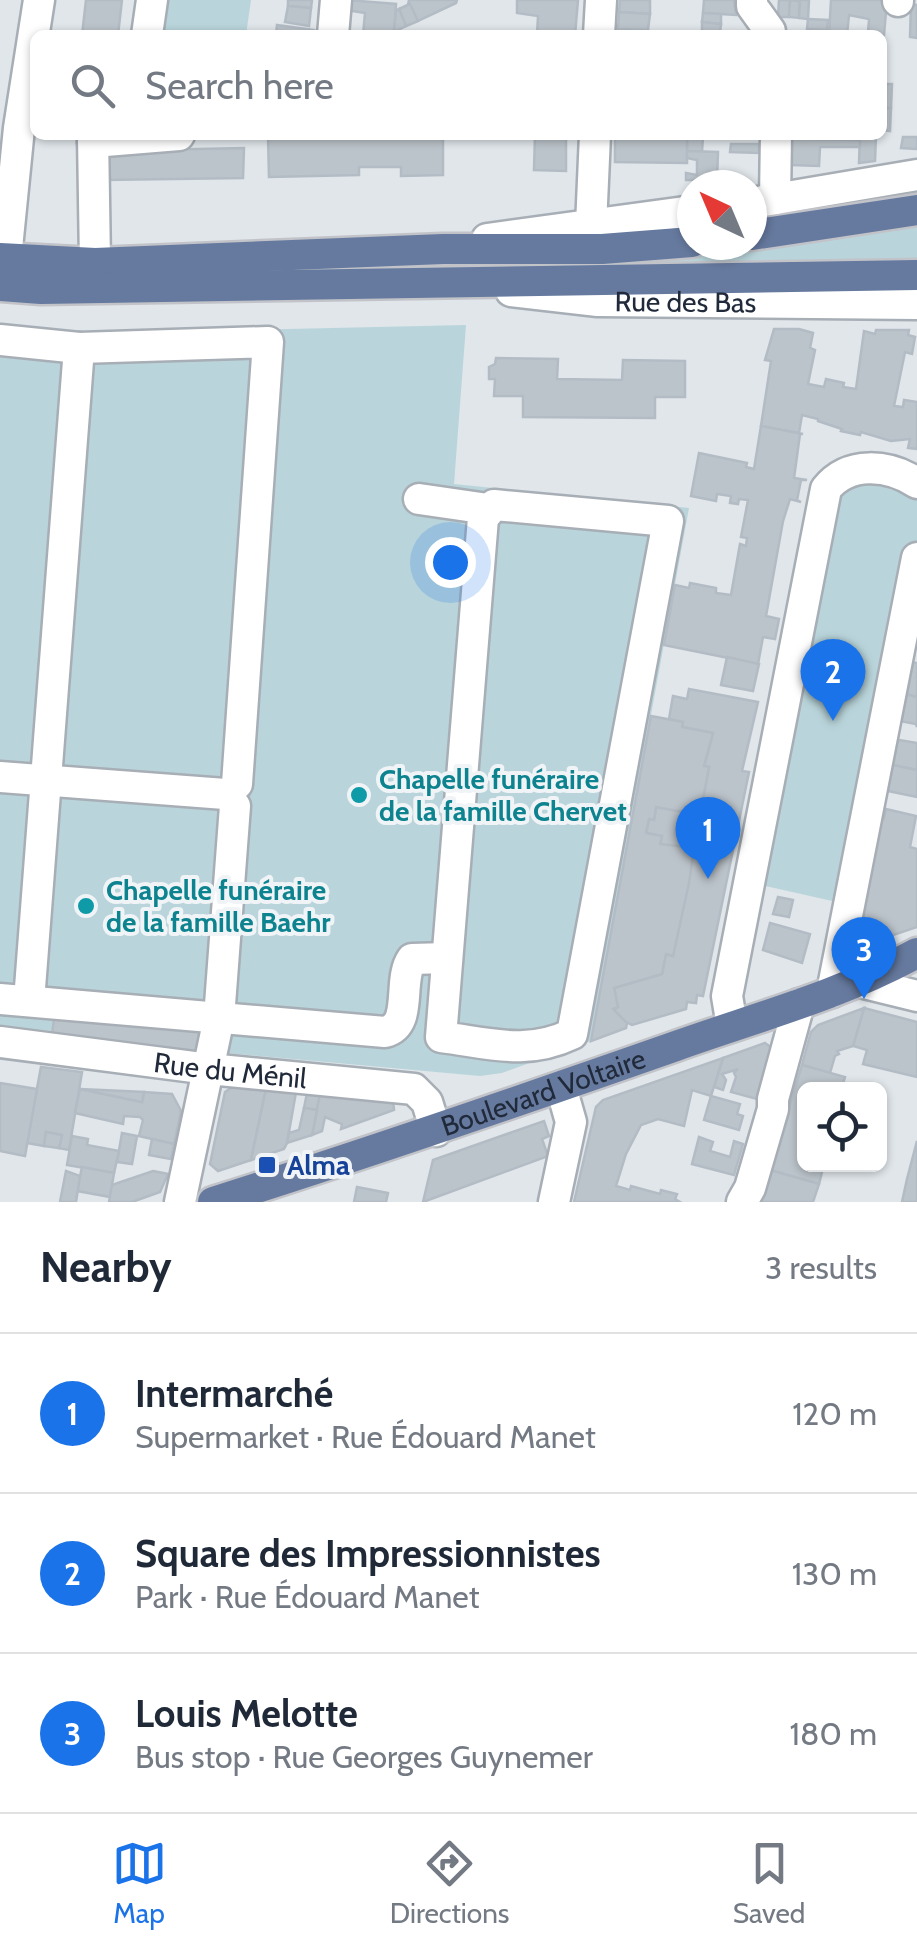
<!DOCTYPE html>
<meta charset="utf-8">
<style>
:root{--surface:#fff;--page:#f2f2f3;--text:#1f2937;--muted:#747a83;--line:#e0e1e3;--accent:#1a73e8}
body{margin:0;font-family:Cabin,sans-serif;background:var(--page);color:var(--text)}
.controls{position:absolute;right:30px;bottom:30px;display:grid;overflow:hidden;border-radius:15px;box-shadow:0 2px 8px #0004}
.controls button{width:90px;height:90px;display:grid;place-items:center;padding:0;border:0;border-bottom:2px solid var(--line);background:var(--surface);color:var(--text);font:50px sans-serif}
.compass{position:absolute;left:677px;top:170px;width:90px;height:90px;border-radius:50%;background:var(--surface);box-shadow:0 2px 8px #0004;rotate:316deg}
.you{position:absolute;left:450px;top:562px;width:35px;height:35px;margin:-25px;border:8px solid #fff;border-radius:50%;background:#1a73e8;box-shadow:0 0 0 15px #1a73e833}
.badge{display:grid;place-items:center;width:65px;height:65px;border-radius:50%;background:var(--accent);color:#fff;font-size:32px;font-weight:700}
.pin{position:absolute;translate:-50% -82px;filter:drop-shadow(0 2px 5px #0008)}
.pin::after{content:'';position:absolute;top:52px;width:35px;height:30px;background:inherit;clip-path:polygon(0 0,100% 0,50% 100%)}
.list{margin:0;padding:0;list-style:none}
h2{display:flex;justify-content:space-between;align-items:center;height:130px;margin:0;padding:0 40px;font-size:42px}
h2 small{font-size:32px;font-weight:400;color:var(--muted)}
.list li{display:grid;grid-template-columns:65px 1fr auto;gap:30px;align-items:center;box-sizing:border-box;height:160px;padding:0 40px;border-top:2px solid var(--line)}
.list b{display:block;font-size:38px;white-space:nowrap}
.list p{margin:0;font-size:32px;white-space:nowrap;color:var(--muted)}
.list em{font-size:32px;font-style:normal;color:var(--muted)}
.icon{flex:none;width:55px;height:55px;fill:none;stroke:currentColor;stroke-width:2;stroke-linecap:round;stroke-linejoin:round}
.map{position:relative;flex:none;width:917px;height:1202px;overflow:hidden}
.search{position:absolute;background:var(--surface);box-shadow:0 2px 8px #0004;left:30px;right:30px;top:30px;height:110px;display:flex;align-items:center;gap:25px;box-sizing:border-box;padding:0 35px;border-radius:15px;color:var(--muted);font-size:38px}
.sheet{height:610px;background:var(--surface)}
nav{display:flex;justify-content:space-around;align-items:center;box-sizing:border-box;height:140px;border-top:2px solid var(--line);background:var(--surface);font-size:28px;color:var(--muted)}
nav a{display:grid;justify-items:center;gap:5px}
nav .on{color:var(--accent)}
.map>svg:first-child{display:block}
</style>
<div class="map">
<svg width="917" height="1202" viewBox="0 0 917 1202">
<rect width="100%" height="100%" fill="#e0e6ea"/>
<!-- green -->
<g fill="#b9d5db">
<polygon points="162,0 251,0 246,35 157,35"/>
<path d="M917,220V262L589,270V257C700,252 807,237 917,220Z"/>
<polygon points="0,324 72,334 466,325 454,484 689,508 591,1041 502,1073 480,1076 103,1042 0,1028"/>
<polygon points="836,477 917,483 917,558 850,905 748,882"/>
</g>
<!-- building -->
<g fill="#bcc4cb" stroke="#b3bbc4" stroke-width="2.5">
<polygon points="86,0 122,0 118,35 82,35"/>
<polygon points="288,0 312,0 311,8 288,6"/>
<polygon points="347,0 396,4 394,32 363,35 365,13 346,10"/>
<polygon points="409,0 457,0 456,3 418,21 408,5"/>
<polygon points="517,0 578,0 575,35 537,35 538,16 517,13"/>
<polygon points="620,0 650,0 650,14 619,12"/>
<polygon points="704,0 734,0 736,15 703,13"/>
<polygon points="779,0 790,0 789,17 778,17"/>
<polygon points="790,0 800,1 799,18 789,17"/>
<polygon points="809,0 808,19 799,18 800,0"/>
<polygon points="831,0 887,0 884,35 868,33 869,19 849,15 847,35 829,35"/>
<polygon points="410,4 418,21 406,26 399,9"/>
<polygon points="911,4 917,5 917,38 910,37"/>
<polygon points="288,6 311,8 309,26 285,22"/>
<polygon points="399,9 406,26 394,32 396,11"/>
<polygon points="619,12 650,14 648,30 618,29"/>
<polygon points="703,13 721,14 721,24 702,22"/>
<polygon points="808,19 828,20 827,30 807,29"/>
<polygon points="702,22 721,24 720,33 702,32"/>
<polygon points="277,25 314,30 313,35 276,35"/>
<polygon points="882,84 892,84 891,108 882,108"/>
<polygon points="882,108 891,108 890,131 882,130"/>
<polygon points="268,135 443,135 443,175 401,176 401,167 359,167 359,175 269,177"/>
<polygon points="535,135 566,135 566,171 534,170"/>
<polygon points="687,135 711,135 703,137 702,152 687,151"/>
<polygon points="860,135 876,135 875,161 859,163"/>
<polygon points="615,136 687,137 687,163 615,162"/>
<polygon points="903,137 917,137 917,149 901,148"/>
<polygon points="792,139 860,140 860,147 820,147 819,166 792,165"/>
<polygon points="731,144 759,144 759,153 730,152"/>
<polygon points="244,148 243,178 103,180 102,151"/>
<polygon points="687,151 718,152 717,180 686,180 686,173 697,175 697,160 687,158"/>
<polygon points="774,329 799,329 813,333 810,348 815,350 808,384 824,387 826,379 844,383 843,387 856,389 864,331 875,334 876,330 909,330 908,335 915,337 912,354 905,352 894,406 903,407 904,400 917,402 917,449 908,448 910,439 891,441 861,432 860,435 841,431 842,429 818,421 818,419 802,415 799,433 761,426 771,361 765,360"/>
<polygon points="496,358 558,359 557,379 622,380 623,360 685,361 685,397 655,397 655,418 523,417 523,396 494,396 495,379 489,379 489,367 495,364"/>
<polygon points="761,426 803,434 800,434 794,478 807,480 801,480 797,500 801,502 790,499 783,521 766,616 779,619 775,639 763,637 758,664 664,645 675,585 689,588 690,583 716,588 716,593 731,595 740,544 746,546 747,538 741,537 748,500 739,499 738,504 730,503 731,496 717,494 716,501 691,496 699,453 747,463 746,467 754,469"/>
<polygon points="727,657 759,664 753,691 721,685"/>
<polygon points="911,662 917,663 917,697 905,694"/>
<polygon points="689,689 758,702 742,771 749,772 703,996 697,995 696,1003 687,1002 686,1009 632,1025 622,1020 614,1010 618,1007 614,988 662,974 666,954 673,956 694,848 660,844 662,836 646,833 649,819 654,820 656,807 700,815 709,767 704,766 713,733 682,727 683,722 669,719 673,696 687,699"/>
<polygon points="905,694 917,697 917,727 916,724 900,721"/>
<polygon points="651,716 683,722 682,727 713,733 704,766 709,767 700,815 656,807 654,820 649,819 646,833 662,836 660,844 694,848 689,883 673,956 666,954 662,974 614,988 618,1007 613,1009 627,1023 626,1028 591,1041"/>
<polygon points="893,739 917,743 917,770 888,764"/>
<polygon points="888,764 917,770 917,797 883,790"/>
<polygon points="886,809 916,816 910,847 917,849 917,927 861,946 855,929 877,817 884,818"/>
<polygon points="778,897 793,900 789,917 773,914"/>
<polygon points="770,923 810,934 802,963 763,950"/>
<polygon points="864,1008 917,1022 917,1077 863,1064 867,1050 853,1046"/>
<polygon points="864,1008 853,1046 837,1051 839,1054 835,1056 830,1073 802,1065 811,1032 818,1025"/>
<polygon points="55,1011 203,1024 200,1051 52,1035"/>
<polygon points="765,1043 772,1048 757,1099 731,1092 736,1077 734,1073 738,1069 722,1074 726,1080 723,1090 714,1087 723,1058"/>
<polygon points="723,1058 711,1096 692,1090 684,1126 658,1119 641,1125 626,1154 616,1186 630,1190 631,1186 660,1194 661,1190 677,1194 675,1199 680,1202 574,1202 596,1107 603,1100"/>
<polygon points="802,1065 845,1077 841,1090 804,1090 804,1164 824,1164 819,1184 770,1170"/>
<polygon points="41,1067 82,1072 69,1150 59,1148 62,1135 46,1132 44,1146 27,1143"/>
<polygon points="0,1083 37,1089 25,1156 0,1151"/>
<polygon points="234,1086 266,1089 251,1160 218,1171 210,1164 225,1092"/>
<polygon points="80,1089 142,1102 144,1092 172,1094 181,1111 174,1144 139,1136 143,1120 140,1117 124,1116 123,1124 75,1113"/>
<polygon points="80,1089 144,1092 142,1102"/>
<polygon points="266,1089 296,1092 287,1143 284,1149 251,1160"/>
<polygon points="307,1093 320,1094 317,1110 304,1108"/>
<polygon points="320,1094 393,1100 394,1110 341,1129 342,1124 325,1117 322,1131 312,1135"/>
<polygon points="711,1096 740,1104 737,1114 743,1116 739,1130 704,1120"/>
<polygon points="304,1108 317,1110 312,1135 287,1143 289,1133 299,1130"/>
<polygon points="544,1121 549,1136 542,1139 548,1156 423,1202 433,1160"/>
<polygon points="46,1132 62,1135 59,1148 44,1146"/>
<polygon points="122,1133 137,1136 132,1164 117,1162"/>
<polygon points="72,1136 88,1139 87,1145 119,1151 114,1173 67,1165"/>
<polygon points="699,1137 713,1142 710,1151 730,1157 734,1141 743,1144 734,1175 692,1164"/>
<polygon points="152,1139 174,1144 171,1159 149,1155"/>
<polygon points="917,1141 917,1202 902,1202 907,1179"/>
<polygon points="82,1167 114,1173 110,1197 77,1191"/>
<polygon points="770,1170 819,1184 813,1202 761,1202"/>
<polygon points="66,1171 80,1176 76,1202 60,1202"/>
<polygon points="153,1171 168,1174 160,1192 132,1202 109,1202 112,1185"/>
<polygon points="357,1187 388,1193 386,1202 354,1202"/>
</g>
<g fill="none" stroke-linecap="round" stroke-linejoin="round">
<!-- minor casing -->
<g stroke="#a7aeb5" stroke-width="35">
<g id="minor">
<polyline points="752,0 752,6 770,31"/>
<polyline points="898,1 898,0"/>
<polyline points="147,35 152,0"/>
<polyline points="333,35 336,0"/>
<polyline points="599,35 601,0"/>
<polyline points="93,135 95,263"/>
<polyline points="93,142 179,135"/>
<polyline points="775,199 776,135"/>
<polyline points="752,203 917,175"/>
<polyline points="591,226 595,135"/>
<polyline points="487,239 692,211"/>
<polyline points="6,258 19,128 39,0"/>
<path id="s1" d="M511,291L598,301L917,304"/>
<polyline points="0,340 79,348 268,342 237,784"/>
<polyline points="419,499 488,509"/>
<path d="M494,505L668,521L572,1034C526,1056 490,1043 441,1037L483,518Z"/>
<polyline points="0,777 225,794"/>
<polyline points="860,982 917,996"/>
<polyline points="832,992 917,558"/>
<path d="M0,999L385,1032C414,1025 397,980 412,959L447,958"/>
<polyline points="29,1001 79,348"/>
<path d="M732,1026L727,996L826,489C848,461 888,464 917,483"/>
<path id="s2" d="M0,1042L209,1069L414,1089L427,1102L436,1131"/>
<polyline points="180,1202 219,1018 235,806"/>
<polyline points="554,1202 571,1122 561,1087"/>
<polyline points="742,1202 750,1188 773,1109 773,1099 799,1004"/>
</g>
</g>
<!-- major casing -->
<g stroke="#c1c3c8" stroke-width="35">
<g id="major">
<polyline points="752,235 917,210"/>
<polyline points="0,258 95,263 443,249 602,249 692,242"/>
<polyline points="0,286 41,289 917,275"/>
<path id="s3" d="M213,1202C369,1153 522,1100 676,1046C757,1017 841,995 917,953"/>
</g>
</g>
<!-- minor -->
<use href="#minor" stroke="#fff" stroke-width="30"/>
<!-- major -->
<use href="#major" stroke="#667a9f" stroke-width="30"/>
</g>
<!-- markers -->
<g fill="#0f9aa8" stroke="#f0f4f7" stroke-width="4">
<circle cx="359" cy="795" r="10"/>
<circle cx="86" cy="906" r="10"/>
</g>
<rect fill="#1a4fb4" stroke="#f0f4f7" stroke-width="4" x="257" y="1155" width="20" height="20" rx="5"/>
<g text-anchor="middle" stroke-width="8" stroke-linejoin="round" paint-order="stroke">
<!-- street labels -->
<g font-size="28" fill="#212a3a" stroke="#f0f4f7">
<text dy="10" stroke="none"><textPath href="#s1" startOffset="175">Rue des Bas</textPath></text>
<text dy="10" stroke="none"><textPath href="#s2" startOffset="232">Rue du Ménil</textPath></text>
<text dy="10" stroke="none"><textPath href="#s3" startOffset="348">Boulevard Voltaire</textPath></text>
</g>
<!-- culture labels -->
<g font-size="28" font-weight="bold" fill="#0d838f" stroke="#f0f4f7" text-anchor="start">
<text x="379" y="789">Chapelle funéraire<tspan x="379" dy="32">de la famille Chervet</tspan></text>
<text x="106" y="900">Chapelle funéraire<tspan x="106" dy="32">de la famille Baehr</tspan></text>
</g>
<!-- transit labels -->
<g font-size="28" font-weight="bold" fill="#164399" stroke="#f0f4f7" text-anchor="start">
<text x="287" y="1175">Alma</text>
</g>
</g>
</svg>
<div class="controls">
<button><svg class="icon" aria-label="locate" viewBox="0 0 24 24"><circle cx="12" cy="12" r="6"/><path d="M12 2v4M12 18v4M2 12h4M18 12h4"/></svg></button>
</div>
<svg class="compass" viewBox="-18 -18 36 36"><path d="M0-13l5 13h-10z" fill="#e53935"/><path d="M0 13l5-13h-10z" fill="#747a83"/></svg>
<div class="you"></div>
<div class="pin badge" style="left:708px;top:879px">1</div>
<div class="pin badge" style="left:833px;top:721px">2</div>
<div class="pin badge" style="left:864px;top:999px">3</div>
<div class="search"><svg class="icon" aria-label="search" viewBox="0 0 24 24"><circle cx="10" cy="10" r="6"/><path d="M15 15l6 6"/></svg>Search here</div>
</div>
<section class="sheet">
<h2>Nearby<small>3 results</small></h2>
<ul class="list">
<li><span class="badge">1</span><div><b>Intermarché</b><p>Supermarket · Rue Édouard Manet</p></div><em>120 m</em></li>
<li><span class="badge">2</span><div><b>Square des Impressionnistes</b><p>Park · Rue Édouard Manet</p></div><em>130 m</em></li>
<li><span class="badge">3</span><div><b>Louis Melotte</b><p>Bus stop · Rue Georges Guynemer</p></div><em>180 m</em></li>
</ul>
</section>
<nav>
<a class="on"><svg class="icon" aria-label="map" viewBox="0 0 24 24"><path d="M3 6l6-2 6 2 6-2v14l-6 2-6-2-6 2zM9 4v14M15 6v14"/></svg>Map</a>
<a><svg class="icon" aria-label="directions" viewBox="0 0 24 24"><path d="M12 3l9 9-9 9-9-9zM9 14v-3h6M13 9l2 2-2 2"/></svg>Directions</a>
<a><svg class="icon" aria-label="saved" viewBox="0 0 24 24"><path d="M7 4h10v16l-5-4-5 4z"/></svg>Saved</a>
</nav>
